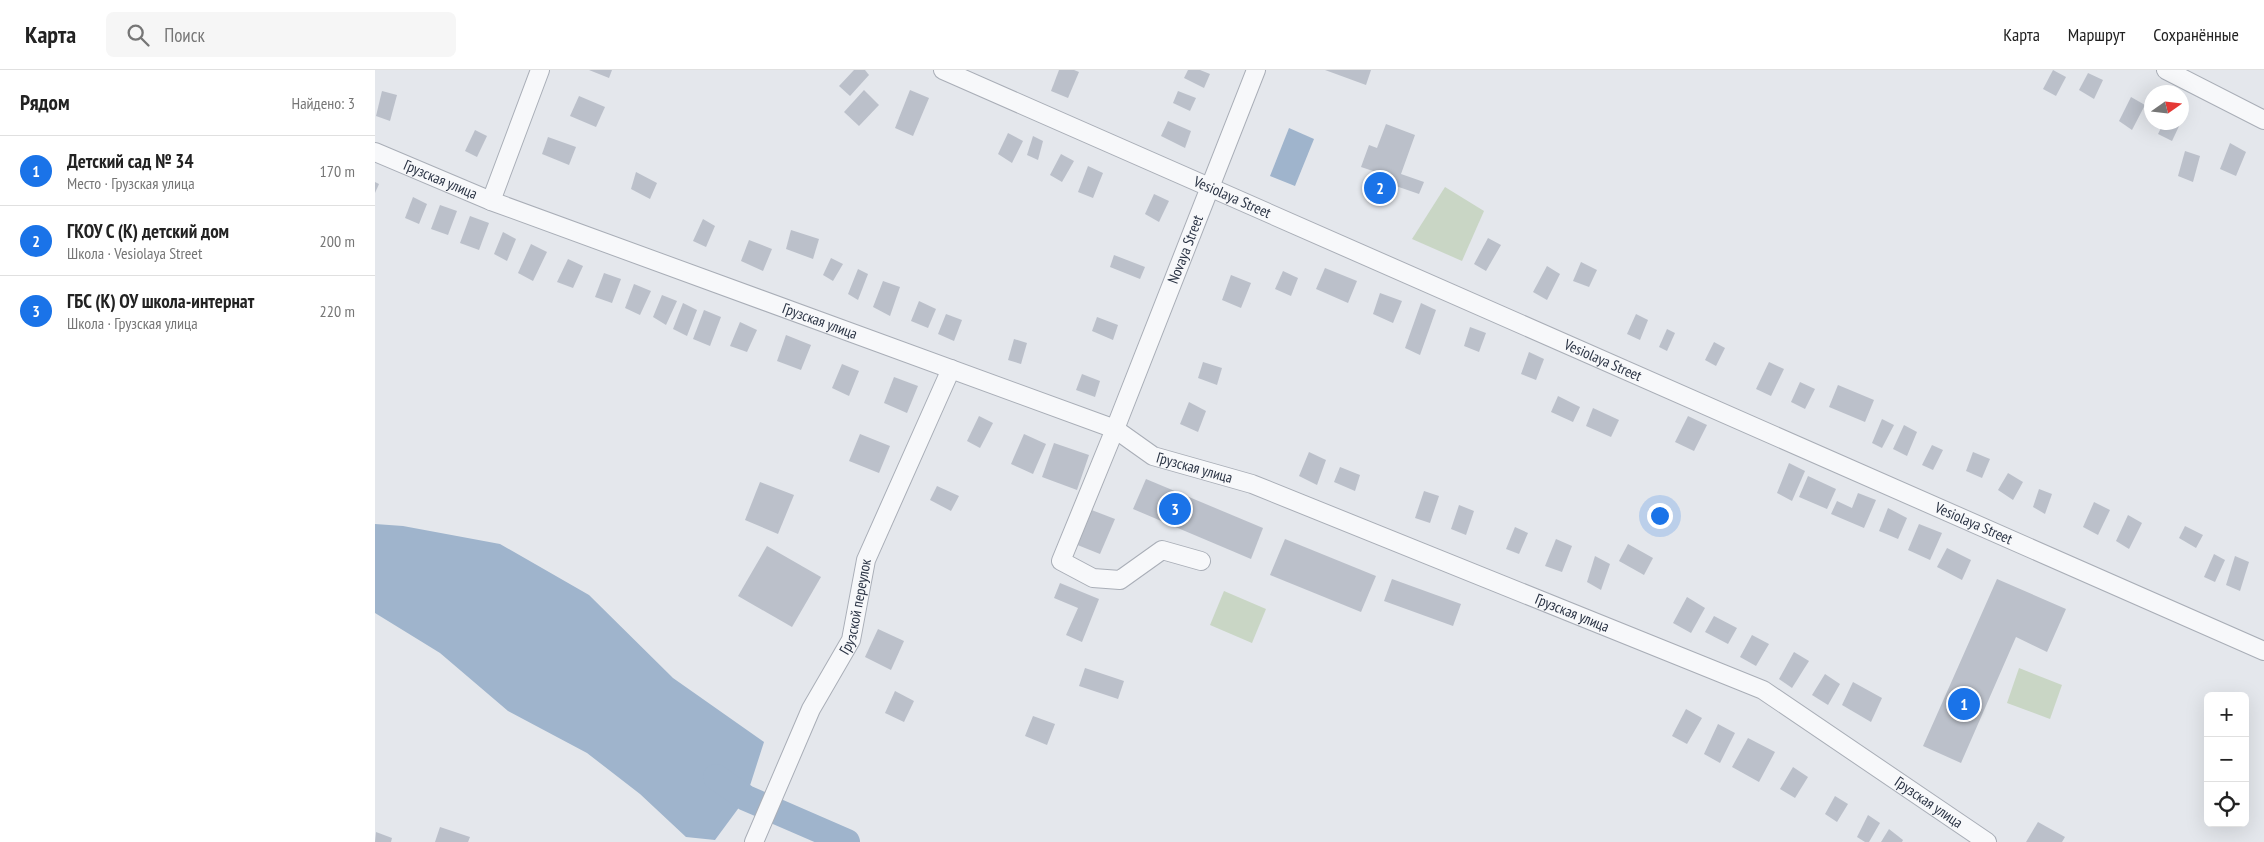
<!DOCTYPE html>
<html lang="ru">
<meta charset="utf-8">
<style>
:root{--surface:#fff;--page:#f6f6f6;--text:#222;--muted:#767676;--line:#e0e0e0;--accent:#1a73e8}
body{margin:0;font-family:"PT Sans Narrow",sans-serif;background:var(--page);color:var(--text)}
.controls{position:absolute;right:15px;bottom:15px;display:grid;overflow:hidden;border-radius:8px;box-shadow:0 5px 20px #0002}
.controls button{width:45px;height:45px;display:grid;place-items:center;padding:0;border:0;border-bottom:1px solid var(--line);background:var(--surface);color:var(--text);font:25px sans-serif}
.compass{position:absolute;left:1769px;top:15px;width:45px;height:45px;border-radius:50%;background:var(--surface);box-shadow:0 5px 20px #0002;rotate:76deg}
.you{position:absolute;left:1284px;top:445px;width:18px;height:18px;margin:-12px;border:4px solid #fff;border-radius:50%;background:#1a73e8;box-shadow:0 0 0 8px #1a73e833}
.badge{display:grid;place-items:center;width:32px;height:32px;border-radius:50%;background:var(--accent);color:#fff;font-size:16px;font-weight:700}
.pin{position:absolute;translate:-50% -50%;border:2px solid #fff;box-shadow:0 1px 5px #0006}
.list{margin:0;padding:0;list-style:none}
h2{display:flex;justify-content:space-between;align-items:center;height:65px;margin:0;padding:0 20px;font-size:21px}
h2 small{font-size:16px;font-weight:400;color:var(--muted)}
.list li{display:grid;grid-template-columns:32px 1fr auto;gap:15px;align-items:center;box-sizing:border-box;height:70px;padding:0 20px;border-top:1px solid var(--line)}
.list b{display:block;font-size:19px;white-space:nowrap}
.list p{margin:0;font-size:16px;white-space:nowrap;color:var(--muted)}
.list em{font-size:16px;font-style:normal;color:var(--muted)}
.icon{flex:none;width:28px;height:28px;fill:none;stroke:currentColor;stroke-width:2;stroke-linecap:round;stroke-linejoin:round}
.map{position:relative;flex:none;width:1889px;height:772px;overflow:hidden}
header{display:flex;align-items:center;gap:30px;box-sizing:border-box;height:70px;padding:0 25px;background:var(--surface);border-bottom:1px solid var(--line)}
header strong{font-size:24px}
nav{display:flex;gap:28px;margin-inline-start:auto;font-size:18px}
.search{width:350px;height:45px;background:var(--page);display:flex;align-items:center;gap:12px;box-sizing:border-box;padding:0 18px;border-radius:8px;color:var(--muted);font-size:19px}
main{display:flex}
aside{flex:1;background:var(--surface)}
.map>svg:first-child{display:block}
</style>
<header>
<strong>Карта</strong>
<div class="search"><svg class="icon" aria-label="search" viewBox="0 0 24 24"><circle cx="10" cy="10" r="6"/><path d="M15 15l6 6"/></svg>Поиск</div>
<nav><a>Карта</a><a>Маршрут</a><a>Сохранённые</a></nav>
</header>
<main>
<aside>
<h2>Рядом<small>Найдено: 3</small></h2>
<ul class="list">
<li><span class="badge">1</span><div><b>Детский сад № 34</b><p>Место · Грузская улица</p></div><em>170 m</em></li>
<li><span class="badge">2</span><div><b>ГКОУ С (К) детский дом</b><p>Школа · Vesiolaya Street</p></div><em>200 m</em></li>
<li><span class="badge">3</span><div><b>ГБС (К) ОУ школа-интернат</b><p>Школа · Грузская улица</p></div><em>220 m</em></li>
</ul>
</aside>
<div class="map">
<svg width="1889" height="772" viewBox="0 0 1889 772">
<rect width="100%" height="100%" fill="#e4e7ec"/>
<!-- green -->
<g fill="#c9d6c5">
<polygon points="1070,117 1109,141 1087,191 1037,169"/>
<polygon points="849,521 891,539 877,573 835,555"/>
<polygon points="1644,598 1687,615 1675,649 1632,633"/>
</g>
<!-- water -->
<g fill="#9fb4cc">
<polygon points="914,58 939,69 920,116 895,106"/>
<polygon points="0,454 28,456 125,474 214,525 298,608 389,672 371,728 340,770 311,767 265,724 212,683 133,641 65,583 0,543"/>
</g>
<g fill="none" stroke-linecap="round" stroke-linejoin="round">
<!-- river -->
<g stroke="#9fb4cc" stroke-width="26">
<polyline points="341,707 371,728 385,734"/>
<polyline points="403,742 472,772"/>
</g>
</g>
<!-- building -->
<g fill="#bbc0ca">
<polygon points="214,0 237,0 234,8"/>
<polygon points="479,0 490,0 494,5 475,26 464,16"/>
<polygon points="684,0 699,0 704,2 693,28 676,21"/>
<polygon points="813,0 825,0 835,4 829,18 809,8"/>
<polygon points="950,0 996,0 991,15"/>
<polygon points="1678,0 1691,7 1681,26 1668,19"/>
<polygon points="1713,3 1728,10 1719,29 1704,20"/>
<polygon points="489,20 504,35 484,56 469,42"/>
<polygon points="535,20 554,28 538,66 520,58"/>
<polygon points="7,21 22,25 15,51 1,46"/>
<polygon points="803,21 821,28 815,41 798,33"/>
<polygon points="204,26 230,37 221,57 195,46"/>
<polygon points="1756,27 1770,35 1757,60 1744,51"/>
<polygon points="793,51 816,61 810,78 786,66"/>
<polygon points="1789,52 1806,52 1797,71 1783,64"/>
<polygon points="1011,54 1040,65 1026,104 1049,112 1044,124 1018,115 1012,133 990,124 998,101 986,97 994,75 1002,78"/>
<polygon points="100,60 112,66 102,87 90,81"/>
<polygon points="633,63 648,71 637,93 623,84"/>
<polygon points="658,66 668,71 663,90 652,85"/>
<polygon points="173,67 201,77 194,95 167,84"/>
<polygon points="1855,73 1871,82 1861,106 1845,99"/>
<polygon points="1810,81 1825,86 1818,112 1803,106"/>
<polygon points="686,84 699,91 687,112 675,105"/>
<polygon points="713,96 728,103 718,128 703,122"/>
<polygon points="261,102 282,113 275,129 256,119"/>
<polygon points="0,112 4,114 0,123"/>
<polygon points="779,124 794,131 784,152 770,144"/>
<polygon points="38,127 52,134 44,154 30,148"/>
<polygon points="65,135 82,141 73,165 56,159"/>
<polygon points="95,146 114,153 104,180 85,173"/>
<polygon points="328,149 340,156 331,177 318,171"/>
<polygon points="416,160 444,169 438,189 411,179"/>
<polygon points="128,162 141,169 132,191 119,184"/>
<polygon points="1113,168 1126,175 1111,201 1099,194"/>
<polygon points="374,170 397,179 388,201 366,191"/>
<polygon points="156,174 172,182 158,211 143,203"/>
<polygon points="739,185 770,197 765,209 735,197"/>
<polygon points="456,188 468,194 458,211 448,205"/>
<polygon points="193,189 208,196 198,218 182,212"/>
<polygon points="1206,192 1222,200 1214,217 1198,211"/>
<polygon points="1172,196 1185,204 1172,230 1158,222"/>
<polygon points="950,198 982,211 973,233 941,219"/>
<polygon points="483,199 493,204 483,230 473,224"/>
<polygon points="908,201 923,208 916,226 900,219"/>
<polygon points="229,203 246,209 237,233 220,227"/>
<polygon points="856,205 876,213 866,238 847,230"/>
<polygon points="508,211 525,217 515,246 498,237"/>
<polygon points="259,214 276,221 265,245 250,238"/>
<polygon points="1005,223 1027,231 1018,253 998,244"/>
<polygon points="287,225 302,231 291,255 278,247"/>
<polygon points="544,231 561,239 553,258 536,251"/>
<polygon points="308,233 322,240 312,266 298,259"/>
<polygon points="1046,233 1061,240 1045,285 1030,278"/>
<polygon points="329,240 346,247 335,276 318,269"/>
<polygon points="571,244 587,250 579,271 563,264"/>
<polygon points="1261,244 1273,250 1265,270 1252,264"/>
<polygon points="722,247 743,255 738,270 717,261"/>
<polygon points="365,252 382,260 372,282 355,276"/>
<polygon points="1095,257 1111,263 1104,282 1089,276"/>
<polygon points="1292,259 1300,263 1292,281 1284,277"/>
<polygon points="411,265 436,275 426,300 402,291"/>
<polygon points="639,269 652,273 646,294 633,290"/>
<polygon points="1339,272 1350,278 1341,296 1330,290"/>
<polygon points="1154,282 1169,289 1161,310 1146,304"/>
<polygon points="828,292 847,298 842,315 823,308"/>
<polygon points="1394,292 1409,299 1396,326 1381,319"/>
<polygon points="467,294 484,301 474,326 457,318"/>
<polygon points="707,304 725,311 720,327 701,320"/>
<polygon points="519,307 543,316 532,343 509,333"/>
<polygon points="1425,312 1440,319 1430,339 1416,332"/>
<polygon points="1463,315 1499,330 1490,352 1454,337"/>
<polygon points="1183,326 1205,337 1198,352 1176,342"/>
<polygon points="814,332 831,341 823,362 805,354"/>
<polygon points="1218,338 1244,350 1236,367 1211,356"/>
<polygon points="604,346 618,353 605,378 592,371"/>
<polygon points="1313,346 1332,355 1319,381 1300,372"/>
<polygon points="1507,349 1519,355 1507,378 1497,373"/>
<polygon points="1529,355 1542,362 1532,386 1518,379"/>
<polygon points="485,364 515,376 504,403 474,391"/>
<polygon points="649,364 671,374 658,404 636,394"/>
<polygon points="679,373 714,385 702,420 667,407"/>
<polygon points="1557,375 1568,380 1558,400 1547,395"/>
<polygon points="934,382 951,390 942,415 924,406"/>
<polygon points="1598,382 1615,389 1607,408 1591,401"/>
<polygon points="1414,393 1430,401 1417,431 1402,423"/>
<polygon points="965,397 985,405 980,421 959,412"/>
<polygon points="1633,403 1648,412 1638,430 1623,420"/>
<polygon points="1433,406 1461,419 1452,439 1424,427"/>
<polygon points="771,409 888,458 876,489 758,439"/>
<polygon points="385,412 419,425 403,464 370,450"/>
<polygon points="562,416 584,426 576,441 555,430"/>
<polygon points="1664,419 1677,424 1670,444 1658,437"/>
<polygon points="1049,421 1064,426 1055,453 1040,448"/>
<polygon points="1483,423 1501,430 1489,458 1456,444 1462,431 1477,438"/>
<polygon points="1719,432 1735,440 1723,465 1708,457"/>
<polygon points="1084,435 1099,441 1091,465 1076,459"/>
<polygon points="1513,438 1532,448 1523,469 1504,461"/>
<polygon points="714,439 740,449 725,484 700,474"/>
<polygon points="1753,445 1767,453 1754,479 1741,471"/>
<polygon points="1544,454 1567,463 1555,490 1533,480"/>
<polygon points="1810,456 1828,465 1821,478 1804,468"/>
<polygon points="1140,457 1153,463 1144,484 1131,479"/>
<polygon points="910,469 1001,506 986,542 895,505"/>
<polygon points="1181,469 1197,476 1187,502 1170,496"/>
<polygon points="1253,474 1278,488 1269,505 1244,491"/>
<polygon points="392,476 446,507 417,557 363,526"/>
<polygon points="1572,478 1596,490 1587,510 1562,497"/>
<polygon points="1839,484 1850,490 1840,512 1829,507"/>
<polygon points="1220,486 1235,494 1226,520 1212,512"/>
<polygon points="1860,486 1874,492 1865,521 1851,515"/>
<polygon points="1017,509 1086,534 1078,556 1009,531"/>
<polygon points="1622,509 1691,539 1672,582 1641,567 1586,693 1548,676"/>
<polygon points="685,513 724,529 707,572 691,565 703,538 679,528"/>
<polygon points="1312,527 1330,538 1316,563 1298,553"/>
<polygon points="1339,546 1362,558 1353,574 1330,562"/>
<polygon points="503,559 529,571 516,600 490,587"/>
<polygon points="1377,565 1394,574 1381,596 1365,587"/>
<polygon points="1419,582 1434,591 1417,618 1404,609"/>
<polygon points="710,598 749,611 743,629 704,616"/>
<polygon points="1450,604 1465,614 1453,635 1437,625"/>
<polygon points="1478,612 1507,628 1496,652 1467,635"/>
<polygon points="520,621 539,631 529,652 510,643"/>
<polygon points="1311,639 1327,648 1312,674 1297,666"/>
<polygon points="658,646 680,654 672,675 650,666"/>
<polygon points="1343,654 1360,663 1345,693 1329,684"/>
<polygon points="1373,668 1400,682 1384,712 1357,697"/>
<polygon points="1418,697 1433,707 1420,728 1405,719"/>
<polygon points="1460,726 1473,734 1462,752 1450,744"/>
<polygon points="1493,745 1505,753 1494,772 1490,772 1482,767"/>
<polygon points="1663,752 1690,767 1687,772 1651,772"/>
<polygon points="65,757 95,767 93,772 60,772"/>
<polygon points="1514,759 1528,770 1527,772 1506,772"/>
<polygon points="1,762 17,768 16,772 0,772"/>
</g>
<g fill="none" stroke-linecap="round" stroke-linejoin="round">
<!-- minor casing -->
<g stroke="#a9aeb7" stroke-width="20">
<g id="minor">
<path id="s1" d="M568,0L1889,581"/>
<polyline points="1791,0 1889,50"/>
<path id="s2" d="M0,82L116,131L740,359L778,386L877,414L1388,620L1612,772"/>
<polyline points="116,131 165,0"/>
<path id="s3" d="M826,491L787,480L745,510L718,508L686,491L740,359L881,0"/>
<path id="s4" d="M379,772L436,639L476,570L491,490L576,299"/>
</g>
</g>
<!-- minor -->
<use href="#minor" stroke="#f7f8fa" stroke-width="18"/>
</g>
<g text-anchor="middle" stroke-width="4" stroke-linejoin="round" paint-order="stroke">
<!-- street labels -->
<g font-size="15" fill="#2b3445" stroke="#f4f6f9">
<text dy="5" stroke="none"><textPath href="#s2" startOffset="71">Грузская улица</textPath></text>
<text dy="5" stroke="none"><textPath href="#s1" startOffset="316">Vesiolaya Street</textPath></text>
<text dy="5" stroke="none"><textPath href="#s3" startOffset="491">Novaya Street</textPath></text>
<text dy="5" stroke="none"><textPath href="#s2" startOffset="476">Грузская улица</textPath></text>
<text dy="5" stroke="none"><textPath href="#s1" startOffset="721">Vesiolaya Street</textPath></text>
<text dy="5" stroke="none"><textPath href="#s2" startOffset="880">Грузская улица</textPath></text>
<text dy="5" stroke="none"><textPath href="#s1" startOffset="1126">Vesiolaya Street</textPath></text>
<text dy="5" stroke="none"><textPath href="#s4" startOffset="258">Грузской переулок</textPath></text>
<text dy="5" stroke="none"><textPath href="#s2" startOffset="1285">Грузская улица</textPath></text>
<text dy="5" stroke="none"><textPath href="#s2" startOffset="1691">Грузская улица</textPath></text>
</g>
</g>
</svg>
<div class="controls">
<button>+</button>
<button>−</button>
<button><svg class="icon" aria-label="locate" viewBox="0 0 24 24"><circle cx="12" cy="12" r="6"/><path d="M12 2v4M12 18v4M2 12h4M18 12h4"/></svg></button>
</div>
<svg class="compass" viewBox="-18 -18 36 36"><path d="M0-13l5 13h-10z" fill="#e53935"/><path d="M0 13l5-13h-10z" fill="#767676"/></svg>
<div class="you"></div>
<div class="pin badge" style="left:1589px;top:634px">1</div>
<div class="pin badge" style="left:1005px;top:118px">2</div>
<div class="pin badge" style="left:800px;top:439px">3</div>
</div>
</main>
